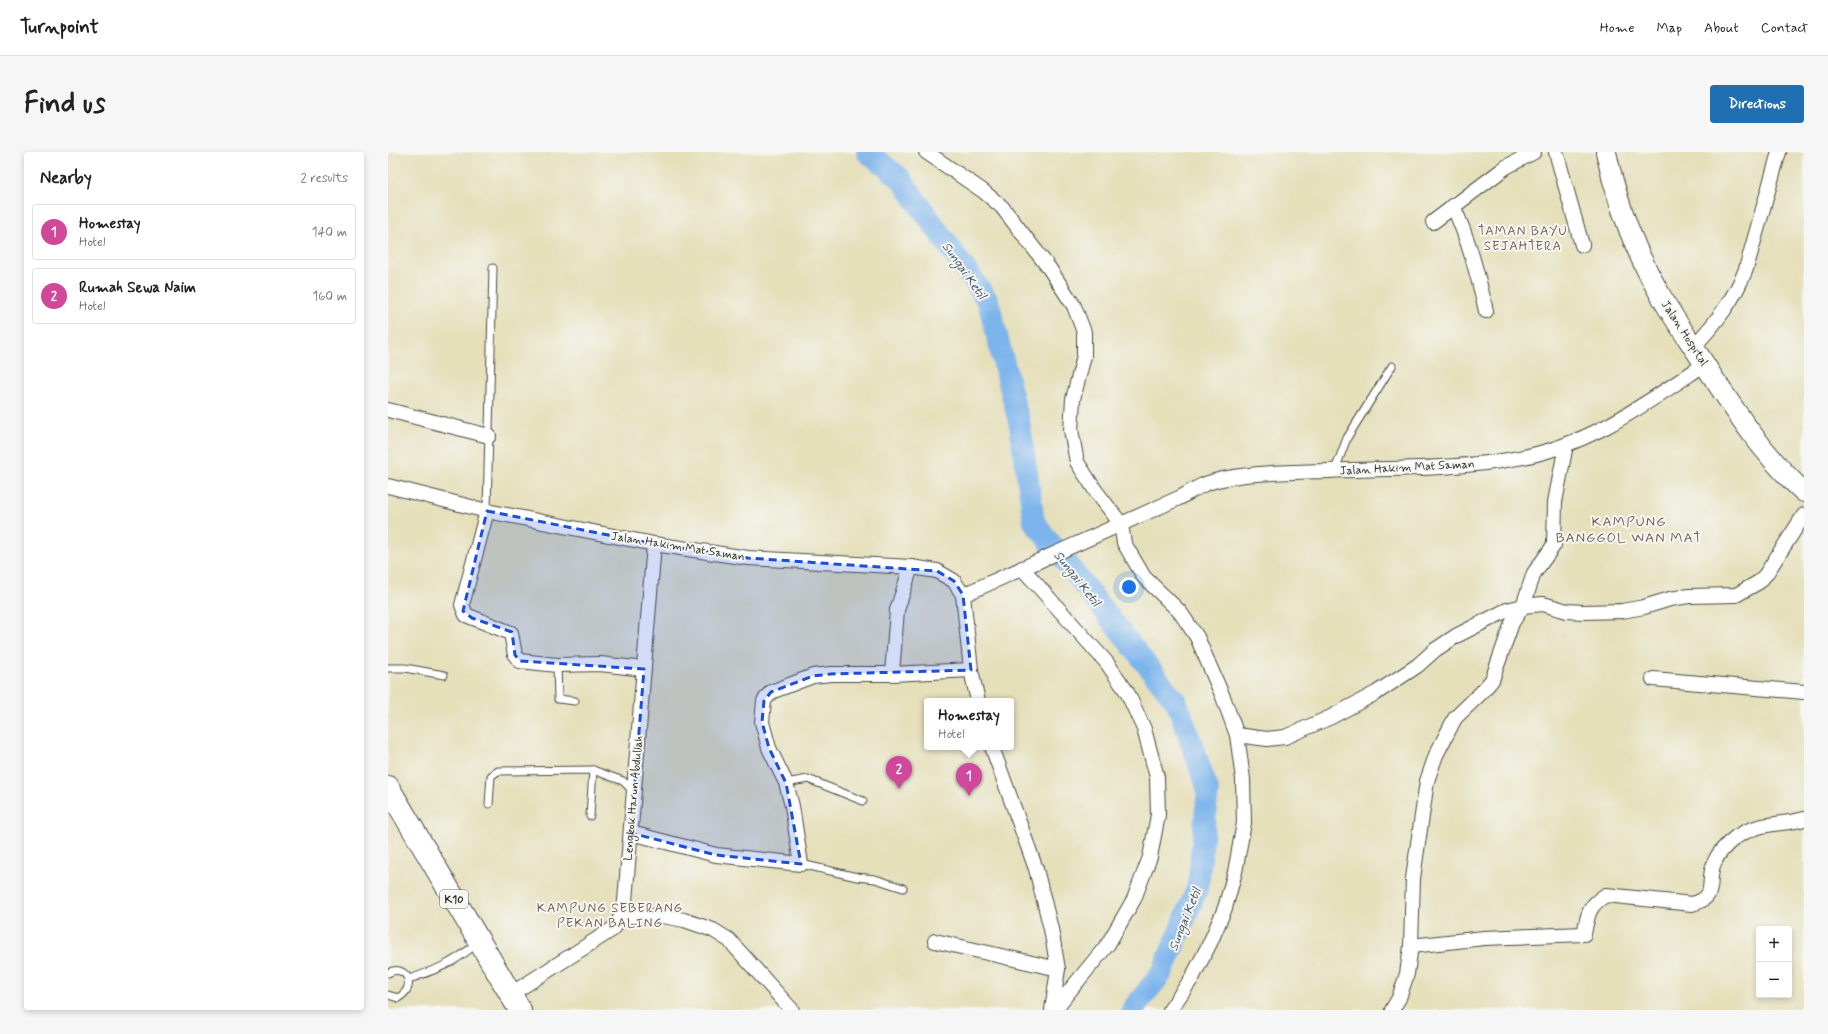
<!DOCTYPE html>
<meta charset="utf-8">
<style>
:root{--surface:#fff;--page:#f6f6f6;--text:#222;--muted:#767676;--line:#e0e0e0;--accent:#1f6fb2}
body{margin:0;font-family:Mynerve,sans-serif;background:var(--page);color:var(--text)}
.controls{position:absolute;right:12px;bottom:12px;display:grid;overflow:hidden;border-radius:4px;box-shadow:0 2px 6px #0003}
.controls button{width:36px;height:36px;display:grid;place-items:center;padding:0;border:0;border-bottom:1px solid var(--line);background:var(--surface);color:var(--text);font:20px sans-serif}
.you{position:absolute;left:741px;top:435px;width:14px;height:14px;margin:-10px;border:3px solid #fff;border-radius:50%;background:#1a73e8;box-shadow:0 0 0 6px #1a73e833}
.badge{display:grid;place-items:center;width:26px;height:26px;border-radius:50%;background:var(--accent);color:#fff;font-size:13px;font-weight:700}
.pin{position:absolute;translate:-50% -33px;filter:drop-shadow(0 1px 2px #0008)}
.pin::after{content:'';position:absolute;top:21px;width:14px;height:12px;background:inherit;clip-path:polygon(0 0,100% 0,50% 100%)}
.popup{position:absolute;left:536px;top:546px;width:90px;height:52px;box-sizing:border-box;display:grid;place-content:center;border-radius:4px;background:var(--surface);filter:drop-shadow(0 1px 3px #0005);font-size:13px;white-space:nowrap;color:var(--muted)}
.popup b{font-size:15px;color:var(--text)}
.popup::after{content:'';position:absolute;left:50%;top:100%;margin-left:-8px;border:8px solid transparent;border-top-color:var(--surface)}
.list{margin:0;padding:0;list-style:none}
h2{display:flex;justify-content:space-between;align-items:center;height:52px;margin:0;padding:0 16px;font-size:17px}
h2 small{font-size:13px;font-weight:400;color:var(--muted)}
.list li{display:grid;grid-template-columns:26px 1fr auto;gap:12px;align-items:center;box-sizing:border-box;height:56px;margin:0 8px 8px;padding:0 8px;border:1px solid var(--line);border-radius:4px}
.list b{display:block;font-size:15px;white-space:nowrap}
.list p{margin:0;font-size:13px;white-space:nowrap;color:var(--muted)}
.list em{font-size:13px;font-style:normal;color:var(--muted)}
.map{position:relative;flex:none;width:1416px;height:858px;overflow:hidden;border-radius:4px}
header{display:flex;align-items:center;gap:24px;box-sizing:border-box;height:56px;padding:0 20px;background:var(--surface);border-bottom:1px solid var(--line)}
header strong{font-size:19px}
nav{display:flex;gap:22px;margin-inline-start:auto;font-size:14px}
.intro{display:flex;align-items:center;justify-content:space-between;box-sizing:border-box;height:96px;padding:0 24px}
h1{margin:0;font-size:28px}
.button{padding:10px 18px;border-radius:4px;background:var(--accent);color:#fff;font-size:14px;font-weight:700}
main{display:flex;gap:24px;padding:0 24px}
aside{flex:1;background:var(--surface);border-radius:4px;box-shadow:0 2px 6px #0003}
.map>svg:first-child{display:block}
</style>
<header>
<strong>Turnpoint</strong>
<nav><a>Home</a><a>Map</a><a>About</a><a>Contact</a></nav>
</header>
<div class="intro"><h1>Find us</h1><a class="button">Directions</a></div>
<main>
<aside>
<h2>Nearby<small>2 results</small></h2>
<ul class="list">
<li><span class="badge" style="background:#d1479c">1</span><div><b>Homestay</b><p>Hotel</p></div><em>140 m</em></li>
<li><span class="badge" style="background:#d1479c">2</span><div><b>Rumah Sewa Naim</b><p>Hotel</p></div><em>160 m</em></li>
</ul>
</aside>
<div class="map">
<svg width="1416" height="858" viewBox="0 0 1416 858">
<rect width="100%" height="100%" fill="#f6f6f2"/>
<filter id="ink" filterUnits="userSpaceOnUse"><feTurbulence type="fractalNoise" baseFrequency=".025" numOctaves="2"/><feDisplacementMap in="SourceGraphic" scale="8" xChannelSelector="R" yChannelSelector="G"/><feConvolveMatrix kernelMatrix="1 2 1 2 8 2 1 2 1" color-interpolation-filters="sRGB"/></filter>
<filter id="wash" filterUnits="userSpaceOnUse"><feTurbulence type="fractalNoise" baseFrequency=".012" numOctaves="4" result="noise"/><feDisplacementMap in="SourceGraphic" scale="16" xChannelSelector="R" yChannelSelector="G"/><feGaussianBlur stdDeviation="0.9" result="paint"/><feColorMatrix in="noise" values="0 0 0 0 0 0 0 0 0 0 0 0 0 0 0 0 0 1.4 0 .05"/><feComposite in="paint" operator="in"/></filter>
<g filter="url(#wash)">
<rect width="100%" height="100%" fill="#e5dfba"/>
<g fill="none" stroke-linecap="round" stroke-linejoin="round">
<!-- river -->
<polyline stroke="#7cb4ec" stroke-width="22" points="479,0 512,26 600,149 632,274 646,370 789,551 820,638 810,735 774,821 744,858"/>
</g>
</g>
<g filter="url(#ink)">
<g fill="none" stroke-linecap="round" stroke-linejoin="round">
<!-- service casing -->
<g stroke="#474640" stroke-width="9">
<g id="service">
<polyline points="947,318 959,286 1004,214"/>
<polyline points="99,359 105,116"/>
<polyline points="169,513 170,547 187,549"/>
<polyline points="0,516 17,516 56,523"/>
<polyline points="398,631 420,627 475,649"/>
<polyline points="101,652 103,624 110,619 205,618 235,629 246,640"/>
<polyline points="202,664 205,618"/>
<polyline points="413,712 469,725 487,727 515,736"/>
<path d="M0,821C17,811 31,834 10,846L0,843"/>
<path d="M21,827C50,817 65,812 89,791"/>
</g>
</g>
<!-- minor casing -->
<g stroke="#474640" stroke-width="16">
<g id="minor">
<polyline points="538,0 595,39 614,55 661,116 686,154 696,180 696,204 685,247 683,278 689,310 707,338 733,372 736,391 756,425 792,460 809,485 835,545 849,583 855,627 856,671 847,720 837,756 822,791 804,826 782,858"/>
<polyline points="1168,0 1194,93"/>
<path d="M1065,54C1081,88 1090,123 1098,159"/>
<polyline points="1045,70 1118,15 1146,0"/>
<path d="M1305,195C1328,171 1346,148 1358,117L1391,0"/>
<polyline points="0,258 101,284"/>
<polyline points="0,334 99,359 266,392 360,406 523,415 549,419 566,429 575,443 583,518 590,549"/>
<polyline points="99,359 74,453 78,463 123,481 127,503 132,509 169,513 212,512 256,517"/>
<polyline points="634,416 719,511 739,540 756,577 769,625 770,663 762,705 746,747 720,792 666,858"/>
<path d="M575,443L791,346C799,342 806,337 815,333C844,320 907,320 940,319C1002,316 1069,318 1130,306C1202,293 1257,252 1317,212"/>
<polyline points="504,522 509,458 523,415"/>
<polyline points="1265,527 1416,540"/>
<polyline points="849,583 879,587 897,585 943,565 988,541 1029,514 1047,498 1068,484 1119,458 1135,454 1155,452 1179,459 1196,460 1234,459 1256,455 1282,447 1301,444 1348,443 1371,430 1378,422 1416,363"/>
<polyline points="604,595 648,717 663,777 670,817 664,858"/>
<polyline points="243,681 328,703 413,712 404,654 398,631 381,596 374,570 376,549 383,540 425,524 443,522 504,522 583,518"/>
<polyline points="234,764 275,764 296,768 325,778 341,788 404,858"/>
<polyline points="547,789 670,817"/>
<path d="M1023,794L1096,786L1196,782C1200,762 1200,754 1218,743L1304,752C1331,745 1318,730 1326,711C1330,701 1340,691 1348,685C1373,669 1391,674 1416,667"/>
<polyline points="123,842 225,777 234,764 237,749 266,392"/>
<polyline points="1004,858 1011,846 1019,822 1023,794 1025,726 1039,629 1048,603 1067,566 1093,541 1104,528 1124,471 1135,454 1146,421 1166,393 1167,350 1178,293"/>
</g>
</g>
<!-- secondary casing -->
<g stroke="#474640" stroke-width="22">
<path id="secondary" d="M1218,0C1229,51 1247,100 1273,144C1287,169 1304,192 1319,216C1347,259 1377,305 1416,340"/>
</g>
<!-- primary casing -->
<g stroke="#474640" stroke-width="24">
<polyline id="primary" points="0,635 132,858"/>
</g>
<!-- service -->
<use href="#service" stroke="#fff" stroke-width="7"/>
<!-- minor -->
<use href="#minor" stroke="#fff" stroke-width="14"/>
<!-- secondary -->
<use href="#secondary" stroke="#fff" stroke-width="20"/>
<!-- primary -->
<use href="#primary" stroke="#fff" stroke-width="22"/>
</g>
</g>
<!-- marked area -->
<path fill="#1d4ed8" fill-opacity="0.2" stroke="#1d4ed8" stroke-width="3" stroke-dasharray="8 5" stroke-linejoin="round" d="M99,359L266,392L360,406L549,419L566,429L575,443L583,518L443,522L425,524L383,540L376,549L374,570L381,596L398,631L413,712L328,703L243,681L256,517L132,509L127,503L124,480L84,466L75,459Z"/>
<g text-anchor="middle" stroke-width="4" stroke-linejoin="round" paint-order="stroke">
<!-- shield labels -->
<rect fill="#f6f6f2" stroke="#686867" stroke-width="1" x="52" y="738" width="28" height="18" rx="3"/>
<g font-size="11" font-weight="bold" fill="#2b2b2b">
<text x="66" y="751">K10</text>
</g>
<!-- street labels -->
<g font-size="12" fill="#2b2b2b" stroke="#f6f6f2">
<text transform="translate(1297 181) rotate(57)" y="4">Jalan Hospital</text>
<text transform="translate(1019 315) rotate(-3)" y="4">Jalan Hakim Mat Saman</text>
<text transform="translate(290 394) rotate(9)" y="4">Jalan Hakim Mat Saman</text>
<text transform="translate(245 646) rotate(-85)" y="4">Lengkok Harun Abdullah</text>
</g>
<!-- neighbourhood labels -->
<g font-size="13" letter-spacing="1" fill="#6f594c" stroke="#f6f6f2">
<text x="1135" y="83">TAMAN BAYU<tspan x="1135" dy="15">SEJAHTERA</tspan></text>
<text x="222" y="760">KAMPUNG SEBERANG<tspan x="222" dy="15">PEKAN BALING</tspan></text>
</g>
<!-- water labels -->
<g font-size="13" font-style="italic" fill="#435465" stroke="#f6f6f2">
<text transform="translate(577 118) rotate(55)" y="5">Sungai Ketil</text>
<text transform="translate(690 426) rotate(52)" y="5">Sungai Ketil</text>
<text transform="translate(796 767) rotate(-68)" y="5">Sungai Ketil</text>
</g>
<!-- quarter labels -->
<g font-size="14" letter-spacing="1" fill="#6f594c" stroke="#f6f6f2">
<text x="1241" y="374">KAMPUNG<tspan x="1241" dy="16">BANGGOL WAN MAT</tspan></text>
</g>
</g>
</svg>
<div class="controls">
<button>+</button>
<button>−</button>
</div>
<div class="you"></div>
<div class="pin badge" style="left:581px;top:644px;background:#d1479c">1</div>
<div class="popup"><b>Homestay</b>Hotel</div>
<div class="pin badge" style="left:511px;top:637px;background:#d1479c">2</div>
</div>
</main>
